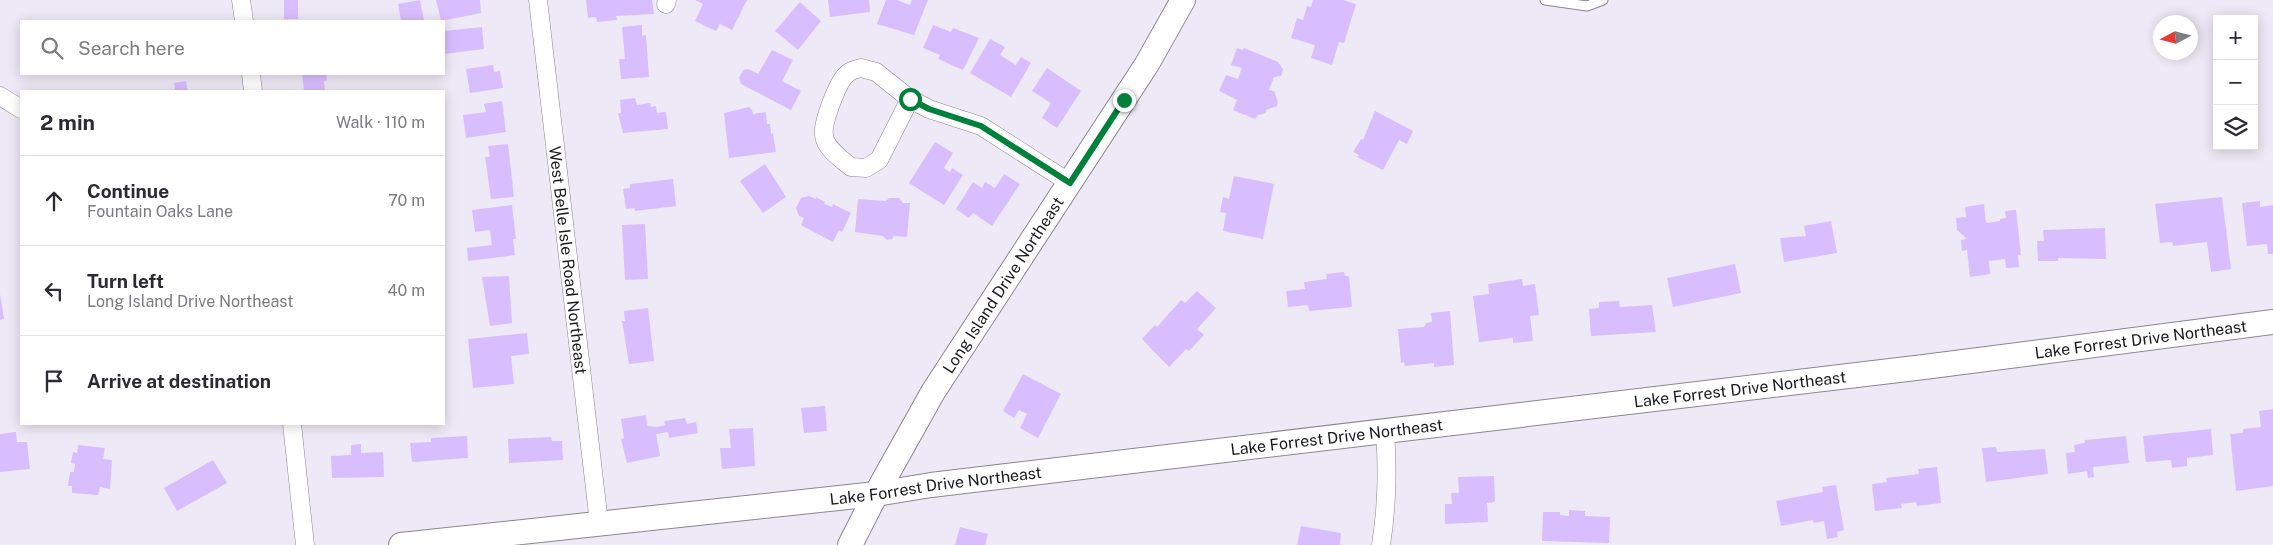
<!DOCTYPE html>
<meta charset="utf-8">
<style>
:root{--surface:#fff;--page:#f2f2f3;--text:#2b2b33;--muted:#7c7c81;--line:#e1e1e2}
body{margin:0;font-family:"Public Sans",sans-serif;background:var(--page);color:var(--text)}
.controls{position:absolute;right:15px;top:15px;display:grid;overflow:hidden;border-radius:0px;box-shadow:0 2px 12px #0003}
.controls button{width:45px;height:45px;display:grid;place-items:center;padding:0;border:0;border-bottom:1px solid var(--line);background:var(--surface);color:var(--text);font:25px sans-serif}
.compass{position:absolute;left:2153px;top:15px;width:45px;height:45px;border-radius:50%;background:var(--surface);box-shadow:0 2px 12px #0003;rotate:263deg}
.stop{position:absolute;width:15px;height:15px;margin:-11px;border:4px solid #00813b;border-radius:50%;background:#fff}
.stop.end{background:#00813b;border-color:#fff;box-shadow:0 1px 5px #0008}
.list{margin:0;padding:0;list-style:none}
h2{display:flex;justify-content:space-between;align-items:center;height:65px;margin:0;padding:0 20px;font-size:21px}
h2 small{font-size:16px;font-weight:400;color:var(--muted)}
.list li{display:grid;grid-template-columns:32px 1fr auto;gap:15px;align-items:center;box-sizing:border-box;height:90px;padding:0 20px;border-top:1px solid var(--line)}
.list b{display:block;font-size:19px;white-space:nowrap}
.list p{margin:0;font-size:16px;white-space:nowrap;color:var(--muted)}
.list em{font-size:16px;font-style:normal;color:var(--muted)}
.icon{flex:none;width:28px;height:28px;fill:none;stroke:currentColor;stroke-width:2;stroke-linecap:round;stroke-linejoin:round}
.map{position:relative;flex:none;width:2273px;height:545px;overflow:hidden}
.search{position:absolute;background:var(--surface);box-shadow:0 2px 12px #0003;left:20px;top:20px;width:425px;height:55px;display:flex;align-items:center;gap:12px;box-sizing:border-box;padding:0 18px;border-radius:0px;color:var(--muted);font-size:19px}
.panel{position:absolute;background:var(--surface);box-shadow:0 2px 12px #0003;left:20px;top:90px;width:425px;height:335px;border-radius:0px}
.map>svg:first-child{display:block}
</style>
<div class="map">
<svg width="2273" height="545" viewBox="0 0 2273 545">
<rect width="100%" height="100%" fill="#eee9f6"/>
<!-- building -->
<g fill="#d9beff">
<rect x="284" y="0" width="14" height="19"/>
<polygon points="420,0 424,21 401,21 398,4"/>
<polygon points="436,0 480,0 481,13 441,21"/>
<polygon points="586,0 652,0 654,14 616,16 617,20 597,22 596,17 588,18"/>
<polygon points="695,0 747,0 732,30 720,24 716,31 695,21 703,4"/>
<polygon points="828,0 869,0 870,12 830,17"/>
<polygon points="886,0 897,0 910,5 912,0 928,0 914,35 877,24"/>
<polygon points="1313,0 1343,0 1356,4 1344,43 1339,42 1332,65 1311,58 1315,45 1291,38 1297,18 1303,20 1307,6 1311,7"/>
<polygon points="800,2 821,21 798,50 775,31"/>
<polygon points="642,25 642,36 646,35 649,77 621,79 619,59 625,59 622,27"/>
<polygon points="933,25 951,32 953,28 979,38 963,70 938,59 940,55 923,48"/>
<polygon points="482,27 484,49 444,54 444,31"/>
<polygon points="990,39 1005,47 1000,55 1016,65 1021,57 1031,63 1011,97 970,73"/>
<polygon points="1237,48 1243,50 1244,48 1278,62 1283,69 1281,76 1274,77 1269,90 1274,91 1278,102 1277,106 1266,110 1266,113 1258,115 1255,119 1233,110 1237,100 1219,91 1226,75 1238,79 1242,68 1231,65"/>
<polygon points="772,50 793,60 782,81 801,91 791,110 741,84 739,78 743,70 748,69 758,74"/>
<polygon points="493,65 494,72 500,71 503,88 470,93 466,69"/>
<polygon points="1047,68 1081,91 1057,128 1042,118 1051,103 1032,91"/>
<polygon points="302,74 326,74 327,80 324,81 325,91 304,91"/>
<polygon points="186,81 188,91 167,91 175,89 174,83"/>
<polygon points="635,98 637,105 650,103 651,107 656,106 657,113 666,112 668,129 623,133 618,113 621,113 620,100"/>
<polygon points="502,101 506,132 466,138 463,115 486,112 484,104"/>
<polygon points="749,107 752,110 753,114 766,112 767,124 770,124 771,134 773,133 776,152 729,158 724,113"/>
<polygon points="1375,111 1413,131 1407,144 1399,140 1383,170 1357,157 1359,155 1353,152 1361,139 1363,140"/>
<polygon points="935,142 953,153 944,168 950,172 952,168 963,175 944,205 909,183"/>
<polygon points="508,144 514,197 491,199 485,157 490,157 488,146"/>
<polygon points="765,164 786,197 763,213 740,181"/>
<polygon points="1004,174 1020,184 992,226 973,213 969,218 956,209 973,182 982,188 985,182 995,188"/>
<polygon points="1234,176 1274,184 1263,239 1223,231 1226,213 1220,212 1223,197 1229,199"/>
<polygon points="673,179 676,206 635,211 634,208 626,209 623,189 630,188 630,184"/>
<polygon points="809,196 816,199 816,197 825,202 824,204 832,207 833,204 851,213 842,232 839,230 833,242 801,225 804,218 799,216 796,208 801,198"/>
<polygon points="2222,197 2231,269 2211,272 2207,242 2173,246 2172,242 2160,243 2155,204"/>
<polygon points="889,198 899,198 903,203 910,203 907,237 894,236 892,239 887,240 883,236 855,232 858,199 886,201"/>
<polygon points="2260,201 2260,207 2273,205 2273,254 2268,254 2267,244 2247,246 2242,203"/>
<polygon points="1984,204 1986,223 2000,221 2000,219 2006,218 2005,211 2016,210 2021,255 2018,255 2019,267 2006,268 2005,259 1989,261 1990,274 1970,277 1967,250 1962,251 1961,240 1966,239 1965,237 1957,230 1956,218 1966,217 1965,207"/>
<polygon points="512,205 516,239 513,239 515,255 468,261 467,248 492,245 490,230 475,232 472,210"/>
<polygon points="1831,221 1837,253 1784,262 1780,238 1806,236 1804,226"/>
<polygon points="645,224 648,279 625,280 622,225"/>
<polygon points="2105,228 2106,259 2058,258 2058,261 2038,261 2037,241 2044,241 2043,230"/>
<polygon points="1735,264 1741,293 1673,307 1667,278"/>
<polygon points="1344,272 1345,276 1349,276 1352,307 1309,311 1308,305 1288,307 1286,291 1305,289 1304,282 1327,279 1326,274"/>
<polygon points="509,276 512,323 490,326 482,277"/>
<polygon points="1522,279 1523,286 1535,284 1539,315 1530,316 1533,341 1513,343 1513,338 1479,342 1473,296 1489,294 1488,284"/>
<polygon points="1197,291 1216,308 1197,329 1204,335 1189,351 1186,349 1169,367 1142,339 1155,325 1157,327 1181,300 1185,303"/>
<polygon points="0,294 4,319 0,320"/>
<polygon points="1619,301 1620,307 1652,305 1656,332 1591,336 1589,309 1599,308 1599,302"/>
<polygon points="648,308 654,361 629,364 622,321 625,321 624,311"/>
<polygon points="1450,311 1454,365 1434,367 1434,363 1405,366 1404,362 1401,363 1398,329 1424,327 1426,323 1432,322 1431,313"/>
<polygon points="527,333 529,354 511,356 514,384 473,388 468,339"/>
<polygon points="1023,374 1061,394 1038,438 1020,428 1027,414 1019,410 1014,418 1003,411"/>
<polygon points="825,406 827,431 804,433 801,408"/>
<polygon points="2273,409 2273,486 2236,491 2230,434 2243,433 2243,429 2261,427 2259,411"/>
<polygon points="646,415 647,426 657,427 665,425 664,421 685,418 687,424 696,422 698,433 669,438 668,432 656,434 660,456 627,463 621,439 624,438 621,419"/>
<polygon points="753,428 755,466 722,469 720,448 731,448 729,429"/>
<polygon points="2211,429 2213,455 2187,458 2187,466 2172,468 2171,460 2146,462 2143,436"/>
<polygon points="16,432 17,442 27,442 30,469 0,472 0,434"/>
<polygon points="467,436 468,458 412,462 410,443 431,442 431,438"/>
<polygon points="2126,436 2129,463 2093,467 2094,477 2088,478 2087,471 2068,474 2066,453 2075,452 2074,445 2085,443 2085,440"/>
<polygon points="551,437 552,441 562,441 563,460 509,463 508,439"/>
<polygon points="361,444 361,453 383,452 384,477 332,478 331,456 351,455 351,445"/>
<polygon points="78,445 105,448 103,459 112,460 110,489 100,487 98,495 72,493 72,486 68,486 70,472 74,472 75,464 71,463 73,452 77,453"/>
<polygon points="1996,447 1997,452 2045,449 2048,474 1986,482 1982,448"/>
<polygon points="213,460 227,483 177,511 164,488"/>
<polygon points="1937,467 1941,503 1917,506 1916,502 1901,504 1902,508 1875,511 1872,484 1887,482 1886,478 1919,474 1918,469"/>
<polygon points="1494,476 1495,502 1487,503 1488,522 1445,524 1445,504 1452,504 1451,493 1459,493 1458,477"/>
<polygon points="1836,485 1844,530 1837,532 1838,537 1827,539 1824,521 1814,523 1813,520 1781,526 1776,501 1823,492 1822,487"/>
<polygon points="1569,510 1585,511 1585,516 1610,517 1609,543 1542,541 1543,512 1560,512 1560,515 1569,516"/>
<polygon points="1301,526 1341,533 1340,545 1297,545"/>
<polygon points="960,527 988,534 985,545 955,545"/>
</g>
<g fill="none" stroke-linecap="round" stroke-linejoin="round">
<!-- lane casing -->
<g stroke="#8b8692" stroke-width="11">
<polyline id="lane" points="1545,0 1587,6 1603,0"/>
</g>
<!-- street casing -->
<g stroke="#8b8692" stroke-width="19">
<g id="street">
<polyline points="241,0 244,21"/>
<path id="s1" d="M538,0L599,523"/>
<polyline points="666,4 667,0"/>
<path d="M861,68L876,72L910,99L879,160L866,168L851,167C841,159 825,148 824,135C822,123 838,81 847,74C851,70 856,69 861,68Z"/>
<polyline points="251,74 253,91"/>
<polyline points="0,96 21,109"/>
<polyline points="910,99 929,109 981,126 1070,183"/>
<polyline points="292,424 305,545"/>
<path d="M1381,545C1387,507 1388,471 1385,432"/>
</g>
</g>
<!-- secondary casing -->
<g stroke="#8b8692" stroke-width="26">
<g id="secondary">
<path id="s2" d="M401,545L876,494L931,485L1924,367L2273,322"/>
<path id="s3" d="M850,545L876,494L933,392L1147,64L1183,0"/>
</g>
</g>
<!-- lane -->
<use href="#lane" stroke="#fff" stroke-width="9"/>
<!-- street -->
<use href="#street" stroke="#fff" stroke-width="18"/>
<!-- secondary -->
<use href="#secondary" stroke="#fff" stroke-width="24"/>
</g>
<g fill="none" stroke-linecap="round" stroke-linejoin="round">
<!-- route -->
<polyline stroke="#00813b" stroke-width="6" points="910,99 929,109 981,126 1070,183 1124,100"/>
</g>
<g text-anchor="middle" stroke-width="5" stroke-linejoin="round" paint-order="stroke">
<!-- street labels -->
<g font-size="16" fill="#19181c" stroke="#faf8fd">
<text dy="6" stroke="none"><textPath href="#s1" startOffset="262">West Belle Isle Road Northeast</textPath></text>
<text dy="6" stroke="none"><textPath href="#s3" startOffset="302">Long Island Drive Northeast</textPath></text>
<text dy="6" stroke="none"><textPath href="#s2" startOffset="1752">Lake Forrest Drive Northeast</textPath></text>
<text dy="6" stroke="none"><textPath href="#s2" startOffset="1348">Lake Forrest Drive Northeast</textPath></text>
<text dy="6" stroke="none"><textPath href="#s2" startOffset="942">Lake Forrest Drive Northeast</textPath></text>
<text dy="6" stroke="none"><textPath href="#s2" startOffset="538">Lake Forrest Drive Northeast</textPath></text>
</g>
</g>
</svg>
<div class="controls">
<button>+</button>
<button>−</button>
<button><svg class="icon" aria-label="layers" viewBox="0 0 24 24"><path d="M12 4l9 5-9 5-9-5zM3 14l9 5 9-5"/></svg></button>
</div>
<svg class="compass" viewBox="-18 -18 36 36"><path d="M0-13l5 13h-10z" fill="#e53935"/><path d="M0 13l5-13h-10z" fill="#7c7c81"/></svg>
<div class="stop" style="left:910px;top:99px"></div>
<div class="stop end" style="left:1124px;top:100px"></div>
<div class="search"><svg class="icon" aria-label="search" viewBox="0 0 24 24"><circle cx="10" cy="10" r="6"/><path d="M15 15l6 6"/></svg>Search here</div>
<section class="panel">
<h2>2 min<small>Walk · 110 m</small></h2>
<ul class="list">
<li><svg class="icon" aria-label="ahead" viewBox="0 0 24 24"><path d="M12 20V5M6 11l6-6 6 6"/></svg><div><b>Continue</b><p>Fountain Oaks Lane</p></div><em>70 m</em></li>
<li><svg class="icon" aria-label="left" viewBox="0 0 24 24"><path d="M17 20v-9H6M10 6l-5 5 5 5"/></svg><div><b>Turn left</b><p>Long Island Drive Northeast</p></div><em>40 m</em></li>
<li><svg class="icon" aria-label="arrive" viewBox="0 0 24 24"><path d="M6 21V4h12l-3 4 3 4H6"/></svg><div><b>Arrive at destination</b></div></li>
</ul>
</section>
</div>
